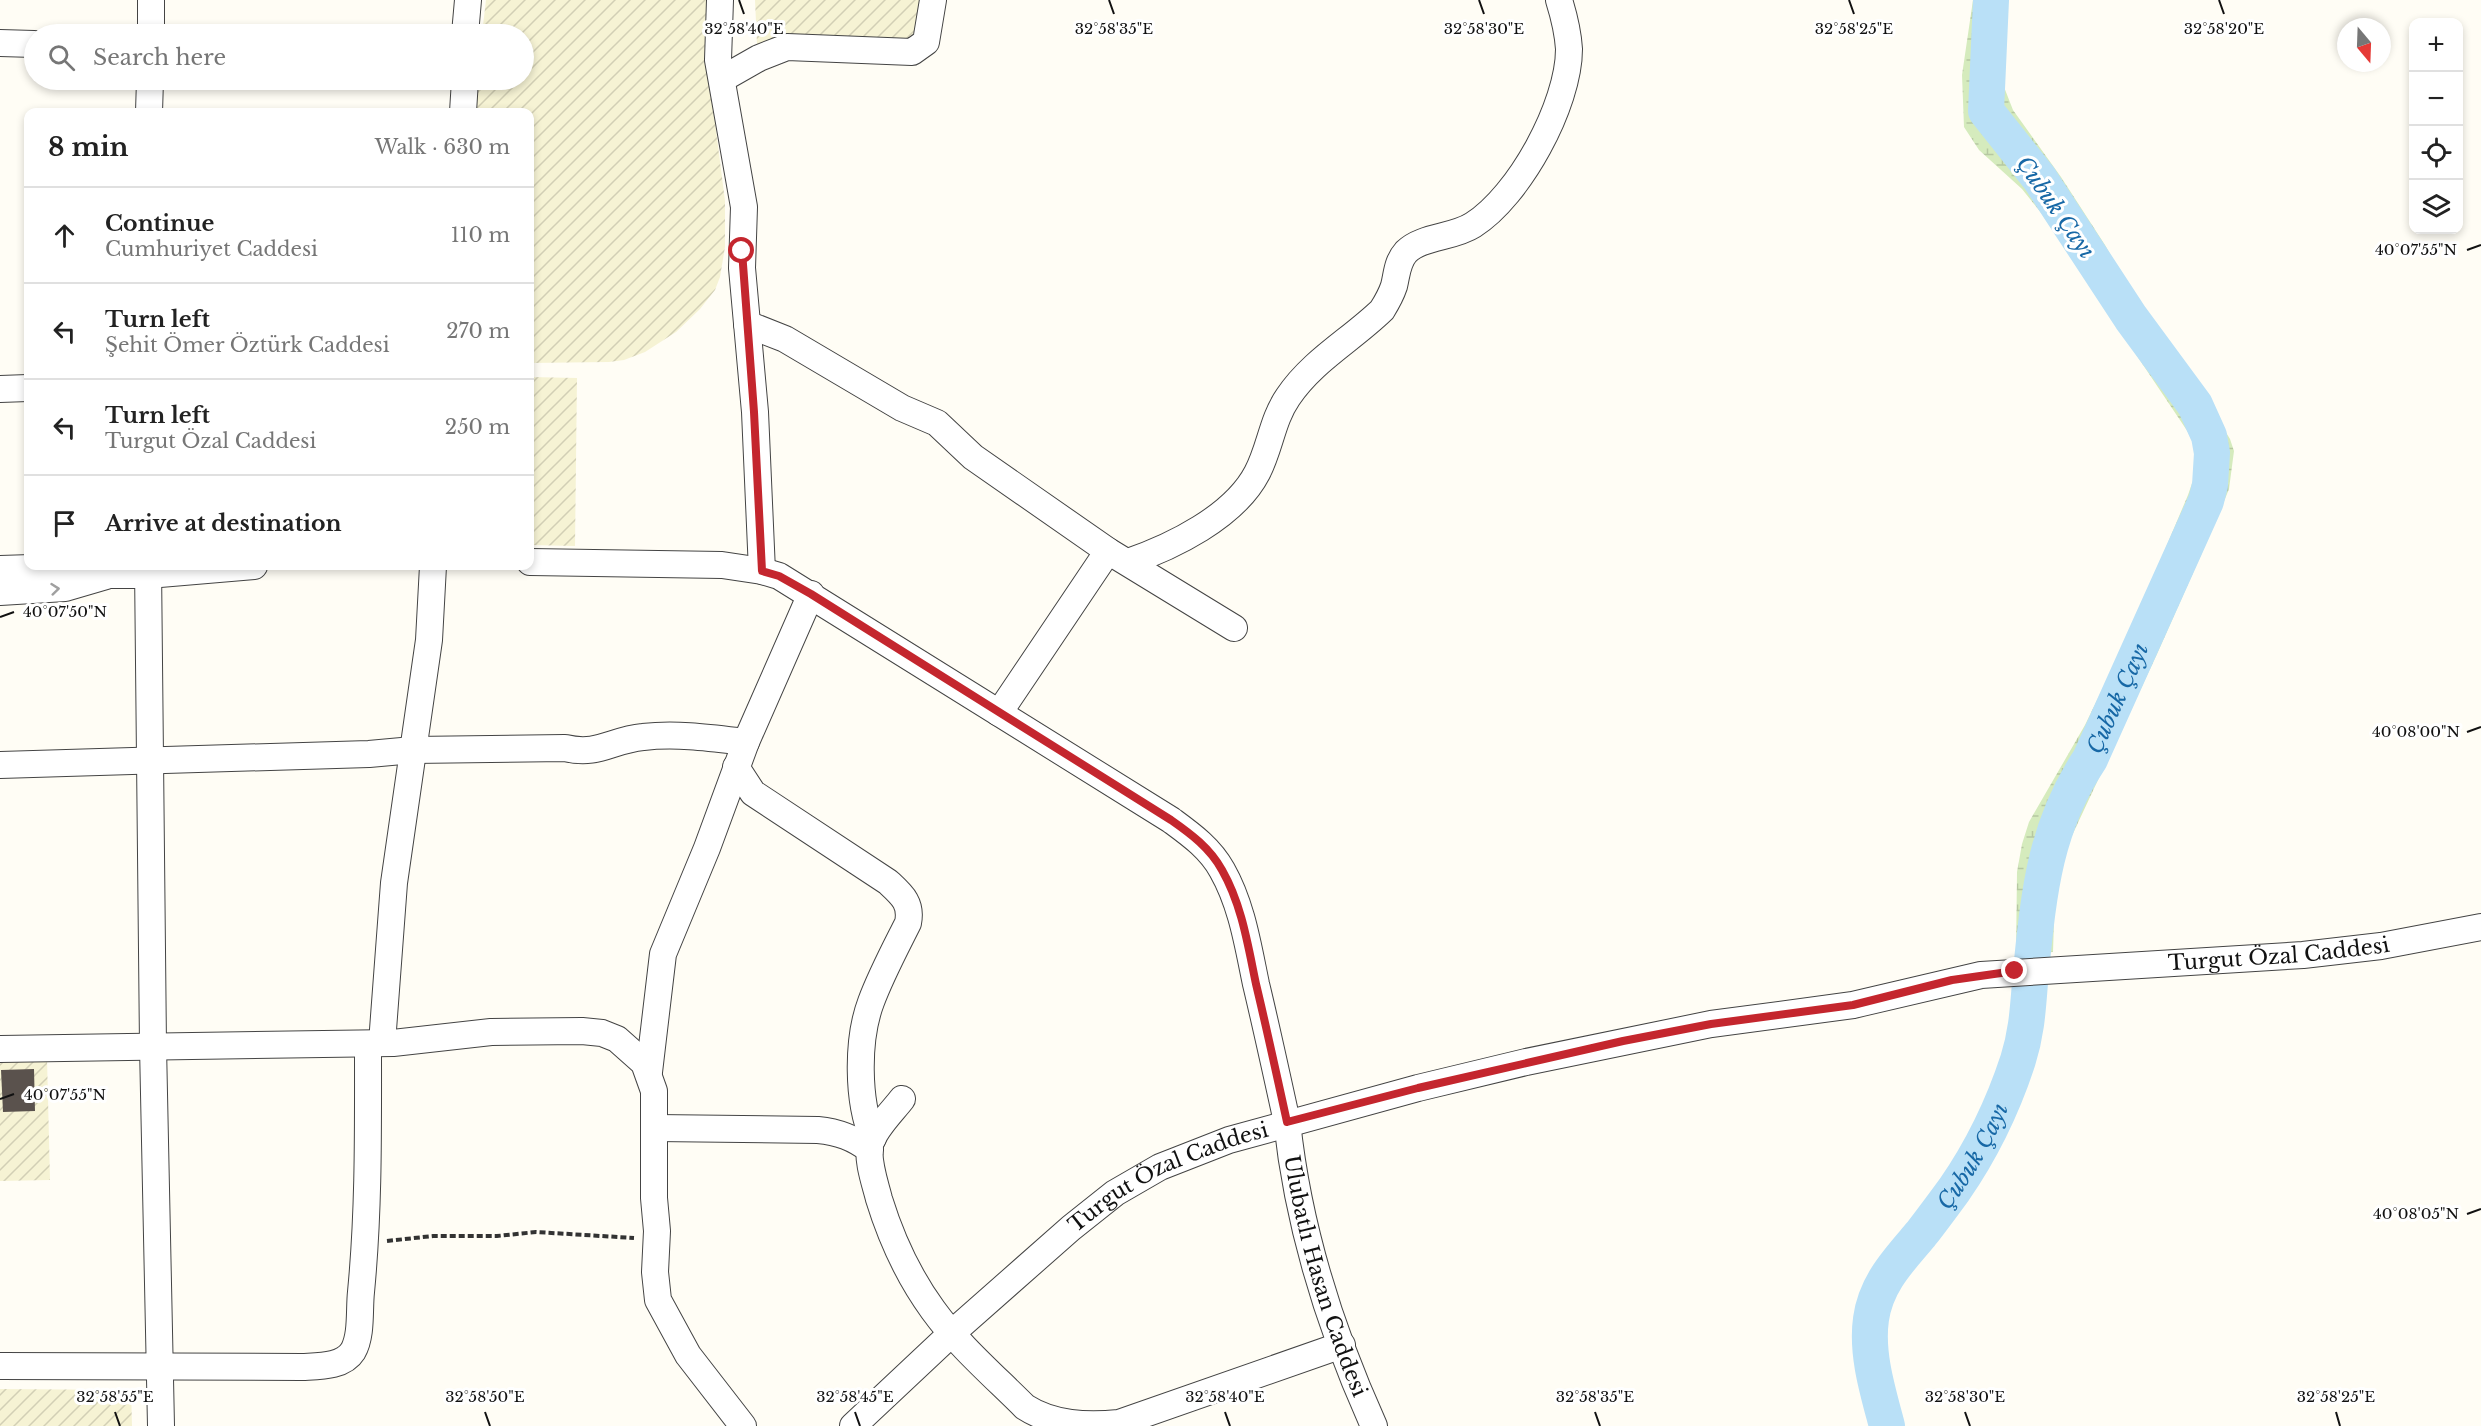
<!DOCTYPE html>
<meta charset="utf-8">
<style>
:root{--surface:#fff;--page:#f2f2f2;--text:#222;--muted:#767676;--line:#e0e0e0}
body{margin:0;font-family:"Libre Baskerville",serif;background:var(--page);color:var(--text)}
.controls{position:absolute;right:18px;top:18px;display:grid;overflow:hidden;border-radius:12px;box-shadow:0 3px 9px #0003}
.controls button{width:54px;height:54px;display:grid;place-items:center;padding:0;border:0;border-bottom:2px solid var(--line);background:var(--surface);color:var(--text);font:30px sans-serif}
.compass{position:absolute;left:2337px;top:18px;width:54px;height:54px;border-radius:50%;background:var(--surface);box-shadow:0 3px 9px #0003;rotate:161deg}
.stop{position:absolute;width:18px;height:18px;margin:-14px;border:4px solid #c4262e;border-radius:50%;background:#fff}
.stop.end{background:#c4262e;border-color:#fff;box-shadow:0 2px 6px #0008}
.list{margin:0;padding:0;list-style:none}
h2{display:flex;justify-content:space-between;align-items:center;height:78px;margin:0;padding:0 24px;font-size:26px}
h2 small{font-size:20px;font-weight:400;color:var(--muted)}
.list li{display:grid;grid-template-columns:39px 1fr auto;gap:18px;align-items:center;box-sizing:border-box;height:96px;padding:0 24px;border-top:2px solid var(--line)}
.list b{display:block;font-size:22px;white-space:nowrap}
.list p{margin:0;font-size:20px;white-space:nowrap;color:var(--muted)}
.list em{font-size:20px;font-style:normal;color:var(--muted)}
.icon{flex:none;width:33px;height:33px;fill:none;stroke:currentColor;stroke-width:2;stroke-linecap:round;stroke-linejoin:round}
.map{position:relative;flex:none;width:2481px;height:1426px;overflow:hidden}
.search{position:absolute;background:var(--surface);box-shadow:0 3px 9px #0003;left:24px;top:24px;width:510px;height:66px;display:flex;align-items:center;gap:15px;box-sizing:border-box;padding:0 21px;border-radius:33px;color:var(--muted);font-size:22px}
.panel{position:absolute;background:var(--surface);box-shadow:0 3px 9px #0003;left:24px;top:108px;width:510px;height:462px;border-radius:12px}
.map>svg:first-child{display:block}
</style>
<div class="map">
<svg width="2481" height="1426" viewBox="0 0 2481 1426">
<defs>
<pattern id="farmland-furrows" width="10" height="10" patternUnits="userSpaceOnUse" patternTransform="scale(1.5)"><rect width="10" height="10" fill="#f6f3d4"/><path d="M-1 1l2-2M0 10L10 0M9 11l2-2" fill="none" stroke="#d2cfb5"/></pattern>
<pattern id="wetland-marsh" width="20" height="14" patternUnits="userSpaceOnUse" patternTransform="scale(1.5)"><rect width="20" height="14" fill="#d5ebbd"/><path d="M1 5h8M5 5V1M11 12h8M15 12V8" fill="none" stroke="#b6c8a1"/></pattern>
</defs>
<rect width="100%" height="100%" fill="#fffdf5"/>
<!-- farmland -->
<g fill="url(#farmland-furrows)">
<polygon points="486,0 708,0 707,59 725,201 725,247 720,277 715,290 700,309 676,332 645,352 624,360 609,362 530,363 530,112 476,112 478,80 524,80 524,34 482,34"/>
<polygon points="755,0 926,0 919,42 825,41 757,44"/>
<polygon points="530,377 577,378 575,546 530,545"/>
<polygon points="47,1058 50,1180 0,1181 0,1059"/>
<polygon points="0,1389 131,1390 132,1426 0,1426"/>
</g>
<!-- wetland -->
<polygon fill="url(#wetland-marsh)" points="1973,0 2007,0 2002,70 2004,87 2013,110 2061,177 2105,245 2163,347 2200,390 2230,439 2234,451 2229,489 2216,521 2157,654 2061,859 2055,889 2053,952 2016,954 2017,872 2022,844 2029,822 2085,725 2132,628 2188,495 2197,469 2198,454 2192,438 2042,214 2022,189 1979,150 1964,127 1962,75"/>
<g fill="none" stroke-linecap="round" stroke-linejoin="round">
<!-- river -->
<path stroke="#b9e0f7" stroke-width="36" id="s1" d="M1887,1426C1878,1392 1866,1354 1871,1319C1876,1283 1899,1260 1921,1234C1932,1220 1943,1205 1954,1190C1981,1151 2003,1106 2018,1060C2028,1028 2028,1003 2031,971C2039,891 2045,827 2090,759L2206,501L2210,485L2212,453L2209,436L2195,405L2131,318L2040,179L1986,111L1991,0"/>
</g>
<!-- building -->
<polygon fill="#5a524d" points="34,1069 35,1111 3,1112 1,1070"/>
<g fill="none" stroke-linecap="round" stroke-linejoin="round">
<!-- minor casing -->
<g stroke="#444" stroke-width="28">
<g id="minor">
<polyline points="720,0 718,60 744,207 742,268 755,412 762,571"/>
<polyline points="151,34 151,0"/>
<polyline points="465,34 468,0"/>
<polyline points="0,43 34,44"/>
<polyline points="722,79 759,58 787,47 912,52 926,42 933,0"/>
<polyline points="149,112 150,80"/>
<polyline points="463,112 465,80"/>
<polyline points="747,324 785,339 902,408 937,423 973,457 1108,551 1234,628"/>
<polyline points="0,389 28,388"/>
<path id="s2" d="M530,562L722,565L762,571L779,576L1171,820C1190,834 1210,848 1222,870C1242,905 1248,946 1256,984C1267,1030 1277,1076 1287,1122C1298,1226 1331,1331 1374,1426"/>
<path d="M1128,562C1172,547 1234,517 1257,473C1270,449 1272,420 1288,397C1312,361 1351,340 1382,310C1387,302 1391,295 1394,286C1397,274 1397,262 1406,252C1422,236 1453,238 1473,225C1519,196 1569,105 1569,49C1568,33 1564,16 1559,0"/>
<polyline points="148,566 153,1046 161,1426"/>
<polyline points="0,569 62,567 77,568 107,575 148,575 254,566"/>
<polyline points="0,592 65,588 106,576"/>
<polyline points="999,713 1108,551"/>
<path d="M0,765L369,754L413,750L565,748C599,756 611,740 643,737C677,733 712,738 746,742"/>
<path d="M736,767L753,793L888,882C902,895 912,903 908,923C895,949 881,975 871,1002C857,1039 857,1101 873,1138"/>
<polyline points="382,1043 394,883 429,640 433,566"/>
<polyline points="0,1049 393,1043 491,1032 582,1031 602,1033 617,1039 644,1063 654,1091 654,1198 657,1231 655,1272 658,1300 688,1355 743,1426"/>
<polyline points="649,1072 663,954 707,848 746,742 811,594"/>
<path d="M902,1099C892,1112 874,1129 870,1145C867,1161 875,1183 879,1199C891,1238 909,1277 933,1310C959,1346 994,1376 1025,1407C1053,1425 1087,1426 1119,1423L1342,1345"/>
<path d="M656,1128L818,1130C839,1132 854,1138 870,1150"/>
<path d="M0,1366L302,1367C319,1366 343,1367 353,1351C362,1335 359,1310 361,1292C369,1209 368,1127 368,1044"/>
<path id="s3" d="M853,1426L952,1333L1071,1228L1115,1193L1160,1167L1229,1140L1418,1088L1526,1062L1711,1024L1853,1005L1981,975L2303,955L2381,946L2481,927"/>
</g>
</g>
<!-- path -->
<polyline stroke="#333" stroke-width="4" stroke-dasharray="6 3" stroke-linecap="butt" points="387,1241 433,1236 497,1236 536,1232 634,1238"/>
<!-- minor -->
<use href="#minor" stroke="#fff" stroke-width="26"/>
</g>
<!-- one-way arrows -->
<defs><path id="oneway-chevron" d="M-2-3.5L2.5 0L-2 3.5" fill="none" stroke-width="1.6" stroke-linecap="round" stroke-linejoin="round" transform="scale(1.5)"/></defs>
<use stroke="#a0a0a0" href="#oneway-chevron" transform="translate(55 589) rotate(-6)"/>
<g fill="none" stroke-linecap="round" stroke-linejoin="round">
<!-- route -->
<path stroke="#c4262e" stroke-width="8" d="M742,251L754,412L762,571L779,576L811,594L1171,820C1191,834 1210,848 1222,870C1242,905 1248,946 1256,984C1267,1030 1277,1076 1287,1122L1418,1088L1623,1041L1711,1024L1853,1005L1952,980L2015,971"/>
</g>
<!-- ticks -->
<path fill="none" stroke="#111" stroke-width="2" d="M739,0L744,14M1109,0L1114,14M1479,0L1484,14M1849,0L1854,14M2219,0L2224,14M2467,250L2481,245M0,617L14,612M2467,732L2481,727M0,1099L14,1094M2467,1214L2481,1209M115,1412L120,1426M485,1412L490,1426M855,1412L860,1426M1225,1412L1230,1426M1595,1412L1600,1426M1965,1412L1970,1426M2336,1412L2340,1426"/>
<g text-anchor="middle" stroke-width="6" stroke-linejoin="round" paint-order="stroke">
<!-- street labels -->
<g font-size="21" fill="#111" stroke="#fff">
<text dy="7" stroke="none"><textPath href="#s3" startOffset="1546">Turgut Özal Caddesi</textPath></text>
<text dy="7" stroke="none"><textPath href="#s3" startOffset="406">Turgut Özal Caddesi</textPath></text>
<text dy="7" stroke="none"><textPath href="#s2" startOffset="1204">Ulubatlı Hasan Caddesi</textPath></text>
</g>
<!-- water labels -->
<g font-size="22" font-style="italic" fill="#1768a6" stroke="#fff">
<text transform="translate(2056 207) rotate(55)" y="8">Çubuk Çayı</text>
<text dy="8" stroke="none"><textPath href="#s1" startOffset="789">Çubuk Çayı</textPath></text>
<text dy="8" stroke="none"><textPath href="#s1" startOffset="303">Çubuk Çayı</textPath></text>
</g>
</g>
<g font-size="15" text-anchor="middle" fill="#111" stroke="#fff" stroke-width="6" stroke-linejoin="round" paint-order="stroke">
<text x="744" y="34">32°58'40"E</text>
<text x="1114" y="34">32°58'35"E</text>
<text x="1484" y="34">32°58'30"E</text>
<text x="1854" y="34">32°58'25"E</text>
<text x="2224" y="34">32°58'20"E</text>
<text x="2416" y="255">40°07'55"N</text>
<text x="65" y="617">40°07'50"N</text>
<text x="2416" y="737">40°08'00"N</text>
<text x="65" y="1100">40°07'55"N</text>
<text x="2416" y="1219">40°08'05"N</text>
<text x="115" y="1402">32°58'55"E</text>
<text x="485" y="1402">32°58'50"E</text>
<text x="855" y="1402">32°58'45"E</text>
<text x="1225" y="1402">32°58'40"E</text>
<text x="1595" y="1402">32°58'35"E</text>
<text x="1965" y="1402">32°58'30"E</text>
<text x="2336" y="1402">32°58'25"E</text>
</g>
</svg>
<div class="controls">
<button>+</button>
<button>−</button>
<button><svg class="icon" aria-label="locate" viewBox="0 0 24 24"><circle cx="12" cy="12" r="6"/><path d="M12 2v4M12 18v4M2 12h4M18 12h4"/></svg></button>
<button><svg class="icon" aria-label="layers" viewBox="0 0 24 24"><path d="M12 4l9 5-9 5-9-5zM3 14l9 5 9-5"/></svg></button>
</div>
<svg class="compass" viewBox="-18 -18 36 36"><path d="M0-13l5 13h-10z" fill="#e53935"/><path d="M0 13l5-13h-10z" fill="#767676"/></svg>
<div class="stop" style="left:742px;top:251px"></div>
<div class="stop end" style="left:2015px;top:971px"></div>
<div class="search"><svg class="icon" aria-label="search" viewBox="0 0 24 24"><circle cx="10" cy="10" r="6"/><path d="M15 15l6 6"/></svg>Search here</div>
<section class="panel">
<h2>8 min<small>Walk · 630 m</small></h2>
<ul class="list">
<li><svg class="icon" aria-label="ahead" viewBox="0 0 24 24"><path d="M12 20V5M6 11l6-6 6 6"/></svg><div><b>Continue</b><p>Cumhuriyet Caddesi</p></div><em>110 m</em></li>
<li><svg class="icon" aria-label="left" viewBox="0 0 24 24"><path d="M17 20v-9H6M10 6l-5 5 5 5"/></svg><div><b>Turn left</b><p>Şehit Ömer Öztürk Caddesi</p></div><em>270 m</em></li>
<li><svg class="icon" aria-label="left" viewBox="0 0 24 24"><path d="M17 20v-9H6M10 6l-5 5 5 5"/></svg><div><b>Turn left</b><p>Turgut Özal Caddesi</p></div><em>250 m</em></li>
<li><svg class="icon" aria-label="arrive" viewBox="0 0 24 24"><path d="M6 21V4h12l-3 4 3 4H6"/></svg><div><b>Arrive at destination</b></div></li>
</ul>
</section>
</div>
